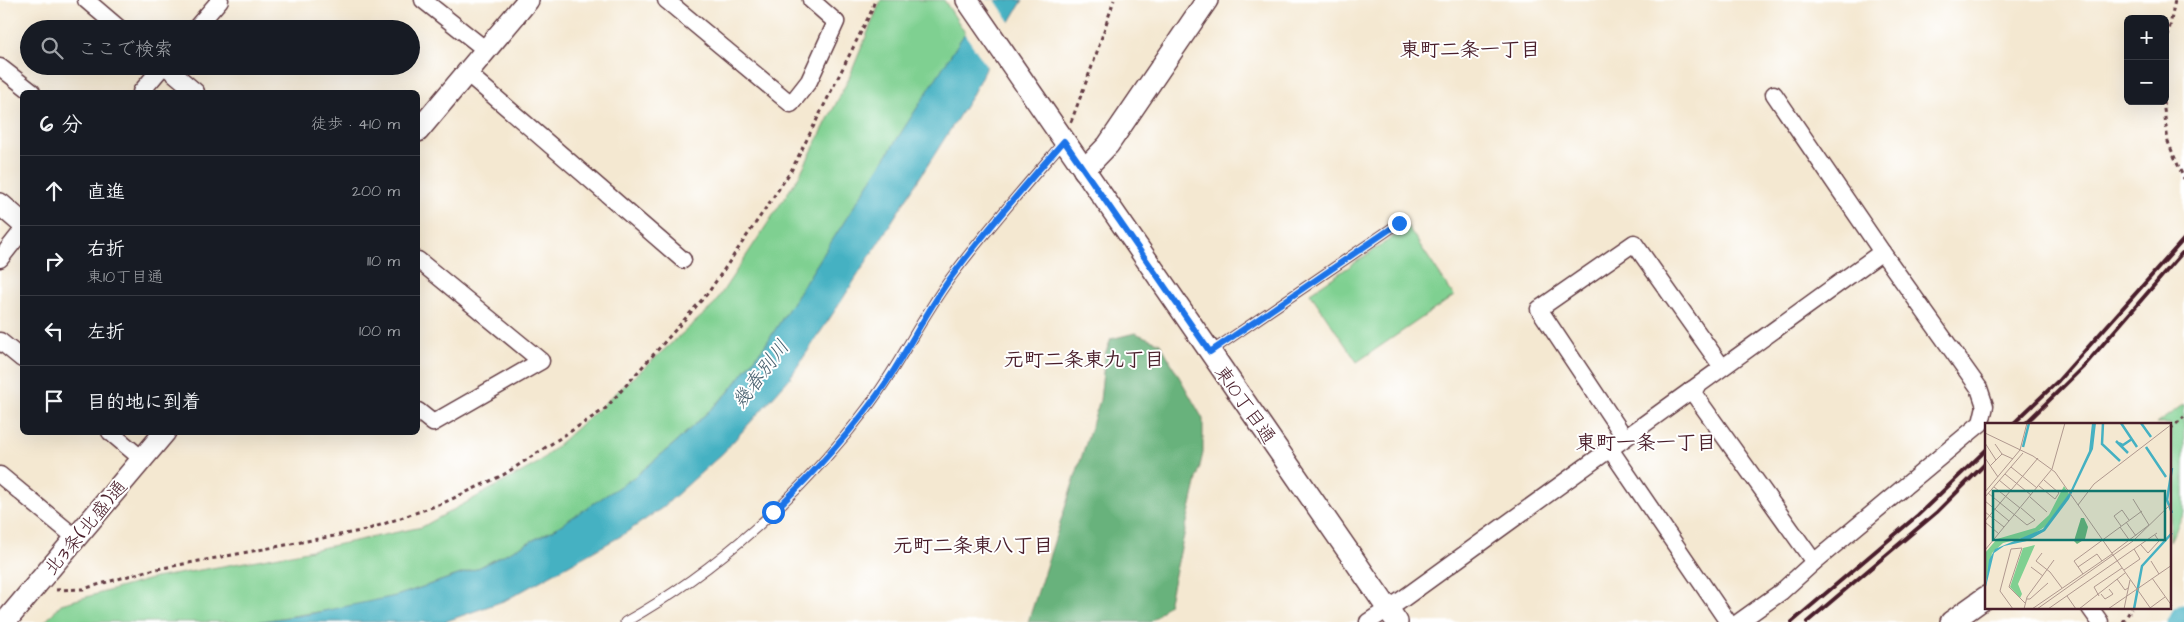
<!DOCTYPE html>
<html lang="ja">
<meta charset="utf-8">
<style>
:root{--surface:#171b24;--page:#242831;--text:#f1f3f6;--muted:#9ea1a6;--line:#363941}
body{margin:0;font-family:"Architects Daughter","Klee One",sans-serif;background:var(--page);color:var(--text)}
.controls{position:absolute;right:15px;top:15px;display:grid;overflow:hidden;border-radius:8px;box-shadow:0 5px 20px #0002}
.controls button{width:45px;height:45px;display:grid;place-items:center;padding:0;border:0;border-bottom:1px solid var(--line);background:var(--surface);color:var(--text);font:25px sans-serif}
.stop{position:absolute;width:15px;height:15px;margin:-11px;border:4px solid #1a73e8;border-radius:50%;background:#fff}
.stop.end{background:#1a73e8;border-color:#fff;box-shadow:0 1px 5px #0008}
.list{margin:0;padding:0;list-style:none}
h2{display:flex;justify-content:space-between;align-items:center;height:65px;margin:0;padding:0 20px;font-size:21px}
h2 small{font-size:16px;font-weight:400;color:var(--muted)}
.list li{display:grid;grid-template-columns:32px 1fr auto;gap:15px;align-items:center;box-sizing:border-box;height:70px;padding:0 20px;border-top:1px solid var(--line)}
.list b{display:block;font-size:19px;white-space:nowrap}
.list p{margin:0;font-size:16px;white-space:nowrap;color:var(--muted)}
.list em{font-size:16px;font-style:normal;color:var(--muted)}
.icon{flex:none;width:28px;height:28px;fill:none;stroke:currentColor;stroke-width:2;stroke-linecap:round;stroke-linejoin:round}
.map{position:relative;flex:none;width:2184px;height:622px;overflow:hidden}
.search{position:absolute;background:var(--surface);box-shadow:0 5px 20px #0002;left:20px;top:20px;width:400px;height:55px;display:flex;align-items:center;gap:12px;box-sizing:border-box;padding:0 18px;border-radius:28px;color:var(--muted);font-size:19px}
.panel{position:absolute;background:var(--surface);box-shadow:0 5px 20px #0002;left:20px;top:90px;width:400px;height:345px;border-radius:8px}
.map>svg:first-child{display:block}
</style>
<div class="map">
<svg width="2184" height="622" viewBox="0 0 2184 622">
<rect width="100%" height="100%" fill="#fff"/>
<filter id="ink" filterUnits="userSpaceOnUse"><feTurbulence type="fractalNoise" baseFrequency=".02" numOctaves="2"/><feDisplacementMap in="SourceGraphic" scale="10" xChannelSelector="R" yChannelSelector="G"/><feConvolveMatrix kernelMatrix="1 2 1 2 8 2 1 2 1" color-interpolation-filters="sRGB"/></filter>
<filter id="wash" filterUnits="userSpaceOnUse"><feTurbulence type="fractalNoise" baseFrequency=".0096" numOctaves="4" result="noise"/><feDisplacementMap in="SourceGraphic" scale="20" xChannelSelector="R" yChannelSelector="G"/><feGaussianBlur stdDeviation="1.12" result="paint"/><feColorMatrix in="noise" values="0 0 0 0 0 0 0 0 0 0 0 0 0 0 0 0 0 1.4 0 .05"/><feComposite in="paint" operator="in"/></filter>
<g filter="url(#wash)">
<rect width="100%" height="100%" fill="#f4e8d1"/>
<!-- green -->
<g fill="#7fd091" stroke="#64785e">
<polygon points="881,0 944,0 966,34 766,344 727,394 675,443 637,475 601,501 553,530 476,569 396,596 355,606 256,622 45,622 61,604 155,578 297,553 422,527 538,463 713,306 799,176 849,78"/>
<polygon points="1408,227 1454,296 1357,362 1310,293"/>
<polygon points="2184,404 2184,513 2170,541 2170,424 2156,424"/>
</g>
<!-- forest -->
<polygon fill="#67b27b" stroke="#586853" points="1135,333 1160,343 1203,419 1203,453 1168,605 1151,622 1028,622 1100,400 1105,354 1111,339"/>
<!-- water -->
<polygon fill="#45b1c2" stroke="#486876" points="986,0 1023,0 1002,35 971,97 842,300 789,379 723,453 662,508 621,536 506,600 444,622 256,622 309,614 396,596 476,569 553,530 637,475 675,443 727,394 766,344"/>
<!-- pier -->
<polygon fill="#f4e8d1" points="984,0 995,0 1011,24 988,68 964,33"/>
<g fill="none" stroke-linecap="round" stroke-linejoin="round">
<!-- river -->
<polyline stroke="#45b1c2" stroke-width="29" points="2182,622 2184,619"/>
</g>
</g>
<g filter="url(#ink)">
<g fill="none" stroke-linecap="round" stroke-linejoin="round">
<!-- service casing -->
<g stroke="#643d44" stroke-width="11">
<g id="service">
<polyline points="1210,352 1399,223"/>
<path d="M625,622C715,572 805,491 867,408C900,365 922,315 955,272C989,227 1027,184 1064,141"/>
</g>
</g>
<!-- minor casing -->
<g stroke="#643d44" stroke-width="19">
<g id="minor">
<polyline points="86,0 120,29"/>
<polyline points="423,0 486,50"/>
<polyline points="666,0 791,104 809,81 836,22 811,0"/>
<polyline points="195,29 220,0"/>
<polyline points="165,66 196,92"/>
<polyline points="0,67 32,92"/>
<polyline points="467,73 683,260"/>
<polyline points="141,92 163,66"/>
<polyline points="0,259 22,231"/>
<polyline points="418,260 541,361 433,423 418,411"/>
<polyline points="0,341 22,359"/>
<polyline points="1691,390 1814,562"/>
<polyline points="110,432 142,459"/>
<polyline points="1625,438 1539,309 1634,243 1722,367"/>
<polyline points="1610,449 1728,622"/>
<polyline points="0,475 76,538"/>
<polyline points="2090,608 2100,622"/>
<polyline points="1368,622 1400,601 1882,252"/>
<polyline points="1739,622 1781,592 1814,562 1981,423 1985,406 1979,388 1882,252 1774,94"/>
</g>
</g>
<!-- tertiary casing -->
<g stroke="#643d44" stroke-width="24">
<g id="tertiary">
<polyline points="967,0 1397,622"/>
<polyline points="418,131 528,0"/>
<polyline points="1084,170 1108,145 1207,0"/>
<polyline points="0,204 22,223"/>
<polyline points="5,622 165,432"/>
<polyline points="1951,622 1986,597"/>
</g>
</g>
<!-- path -->
<g stroke="#643d44" stroke-width="3" stroke-dasharray="4 4" stroke-linecap="butt">
<polyline points="2165,52 2175,0"/>
<polyline points="2163,101 2168,142 2184,179"/>
<polyline points="1071,122 1094,61 1114,0"/>
<polyline points="2170,429 2184,417"/>
<polyline points="56,590 83,589 146,571 366,530 441,504 503,475 605,409 708,293 791,171 871,12 875,0"/>
<polyline points="2123,622 2132,608"/>
</g>
<!-- service -->
<use href="#service" stroke="#fff" stroke-width="9"/>
<!-- minor -->
<use href="#minor" stroke="#fff" stroke-width="16"/>
<!-- tertiary -->
<use href="#tertiary" stroke="#fff" stroke-width="21"/>
<!-- rail -->
<g stroke="#4a1f2b" stroke-width="4">
<polyline points="2013,424 2058,381 2184,239"/>
<polyline points="2025,424 2085,365 2182,253"/>
<polyline points="1792,622 1918,515 1986,450"/>
<polyline points="1807,622 1937,512 1986,463"/>
</g>
</g>
</g>
<g fill="none" stroke-linecap="round" stroke-linejoin="round" filter="url(#ink)">
<!-- route -->
<path stroke="#1a73e8" stroke-width="6" d="M773,512C814,473 853,430 885,384C910,347 928,307 955,272C989,227 1027,183 1064,141L1210,352L1399,223"/>
</g>
<g text-anchor="middle" stroke-width="4" stroke-linejoin="round" paint-order="stroke">
<!-- street labels -->
<g font-size="19" fill="#4a1f2b" stroke="#fff">
<text transform="translate(1246 404) rotate(55)" y="7">東10丁目通</text>
<text transform="translate(85 527) rotate(-50)" y="7">北3条(北盛)通</text>
</g>
<!-- neighbourhood labels -->
<g font-size="20" font-weight="bold" fill="#4a1f2b" stroke="#fff">
<text x="1470" y="56">東町二条一丁目</text>
<text x="1084" y="366">元町二条東九丁目</text>
<text x="1646" y="449">東町一条一丁目</text>
<text x="973" y="552">元町二条東八丁目</text>
</g>
<!-- water labels -->
<g font-size="20" font-style="italic" fill="#48616f" stroke="#fff">
<text transform="translate(760 374) rotate(-53)" y="7">幾春別川</text>
</g>
</g>
<!-- overview -->
<g transform="translate(1985 423)">
<rect width="186" height="186" fill="#f4e8d1"/>
<path d="M79,63L84,71L61,103L45,113L18,120L7,130L0,164V130L12,116L50,105L64,92ZM50,122L33,161L37,171L35,175L25,164L38,125Z" fill="#7fd091"/>
<path d="M96,95H99L103,104L100,116L92,121L89,118Z" fill="#67b27b"/>
<path d="M107,0H111L108,26L84,76L60,108L42,118L19,123L9,130L0,168L4,137L10,126L58,106L85,69L104,28Z" fill="#45b1c2"/>
<path fill="none" stroke="#45b1c2" stroke-width="2.5" d="M118,0L117,21L135,38M136,0L152,24M156,0L166,14M131,18L143,30M134,20L138,22L147,16M38,24L44,0M161,24L181,54M187,45L182,77L187,90M149,186L157,143L187,110"/>
<path fill="none" stroke="#b0988f" stroke-width="1" d="M0,10L48,33L70,49L166,186M0,20L11,37M10,21L17,31L28,36M0,35L13,54M5,43L17,31M26,44L52,65M20,51L46,72M14,57L26,67M54,63L70,76L74,70L59,57M9,64L35,85M0,69L35,27L42,0M3,70L42,102L50,97L36,85M0,74L38,30M45,74L62,89M0,78L24,98M93,82L109,61L187,1M0,89L19,104M0,98L53,35M0,99L14,111M141,99L151,113M136,103L129,93L137,87L144,97M135,104L145,118M156,122L163,130L174,118L170,112M0,127L67,46L80,0M57,130L51,138L65,149L77,165M127,130L164,102L148,76M166,138L174,151M46,144L58,153M93,144L112,131L117,138M139,147L155,136L149,126M98,151L89,138L157,88M167,155L187,183M132,156L140,167L143,165M116,171L120,176L125,173L128,171L124,166M82,173L91,186M114,173L109,164L137,145M42,176H45L63,160M165,185L180,174M28,186L15,168L26,126L37,125L24,164L40,180M39,186L42,174L69,137M47,186L127,131M52,186L148,118L187,80M63,186L172,110M94,186L140,150M123,186L187,142M139,186L145,157"/>
<path fill="#0f766e" fill-opacity="0.15" stroke="#0f766e" stroke-width="2.5" d="M8,68H180V117H8Z"/>
<rect width="186" height="186" fill="none" stroke="#4a1f2b" stroke-width="2.5"/>
</g>
</svg>
<div class="controls">
<button>+</button>
<button>−</button>
</div>
<div class="stop" style="left:773px;top:512px"></div>
<div class="stop end" style="left:1399px;top:223px"></div>
<div class="search"><svg class="icon" aria-label="search" viewBox="0 0 24 24"><circle cx="10" cy="10" r="6"/><path d="M15 15l6 6"/></svg>ここで検索</div>
<section class="panel">
<h2>6 分<small>徒歩 · 410 m</small></h2>
<ul class="list">
<li><svg class="icon" aria-label="ahead" viewBox="0 0 24 24"><path d="M12 20V5M6 11l6-6 6 6"/></svg><div><b>直進</b></div><em>200 m</em></li>
<li><svg class="icon" aria-label="right" viewBox="0 0 24 24"><path d="M7 20v-9h11M14 6l5 5-5 5"/></svg><div><b>右折</b><p>東10丁目通</p></div><em>110 m</em></li>
<li><svg class="icon" aria-label="left" viewBox="0 0 24 24"><path d="M17 20v-9H6M10 6l-5 5 5 5"/></svg><div><b>左折</b></div><em>100 m</em></li>
<li><svg class="icon" aria-label="arrive" viewBox="0 0 24 24"><path d="M6 21V4h12l-3 4 3 4H6"/></svg><div><b>目的地に到着</b></div></li>
</ul>
</section>
</div>
